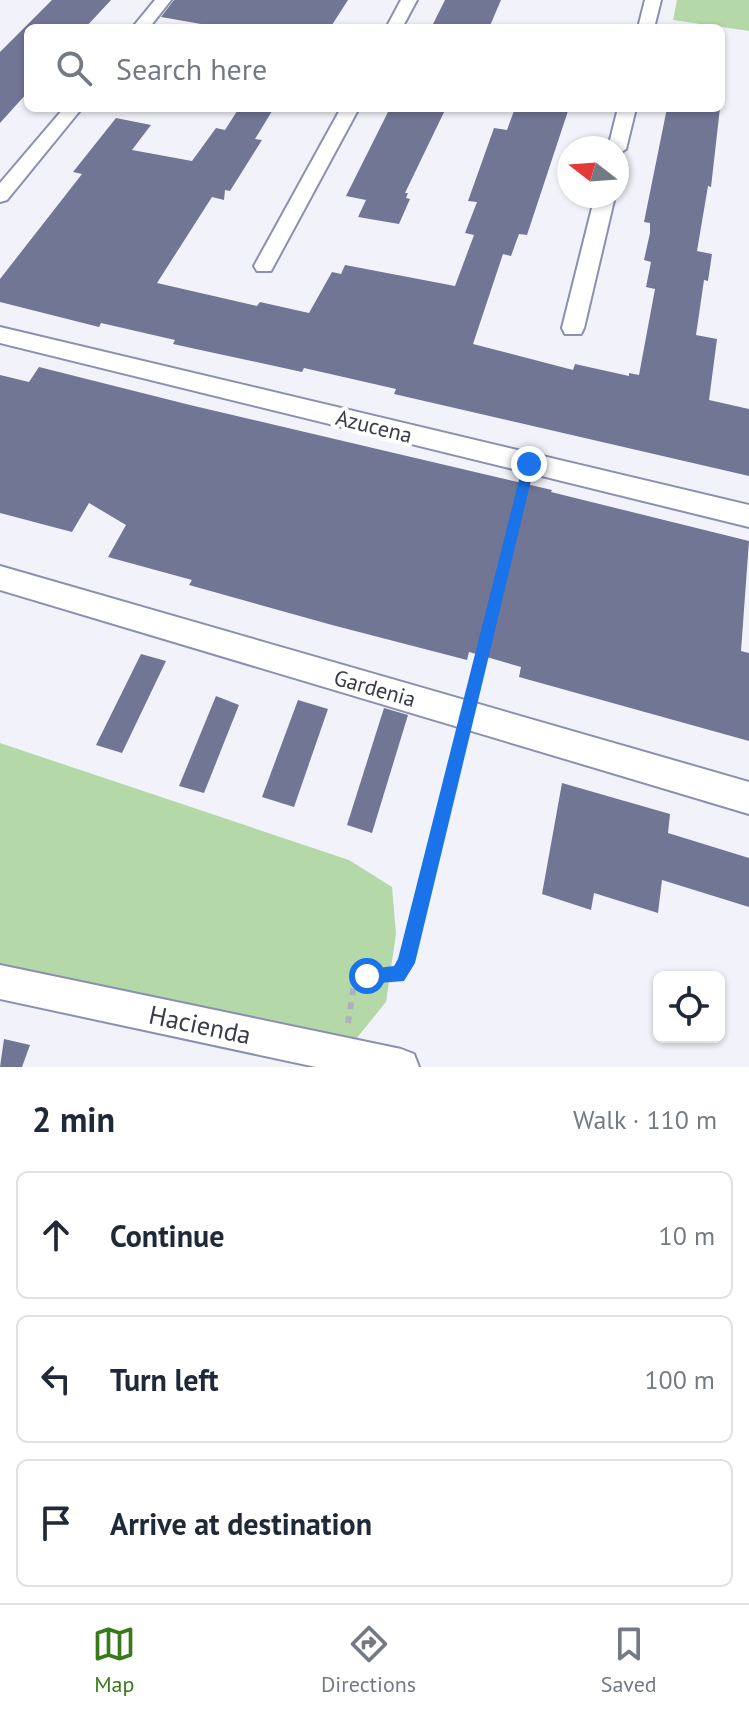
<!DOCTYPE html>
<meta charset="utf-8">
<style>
:root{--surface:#fff;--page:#f6f6f7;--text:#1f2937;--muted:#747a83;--line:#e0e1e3;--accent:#387a1b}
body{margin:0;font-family:"PT Sans",sans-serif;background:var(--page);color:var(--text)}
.controls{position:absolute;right:24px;bottom:24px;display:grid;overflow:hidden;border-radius:12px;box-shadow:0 2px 6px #0004}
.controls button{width:72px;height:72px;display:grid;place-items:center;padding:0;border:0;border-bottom:2px solid var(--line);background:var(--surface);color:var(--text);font:40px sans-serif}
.compass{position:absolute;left:557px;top:136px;width:72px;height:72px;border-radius:50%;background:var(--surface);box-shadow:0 2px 6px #0004;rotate:287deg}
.stop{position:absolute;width:24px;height:24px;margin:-18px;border:6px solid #1a73e8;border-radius:50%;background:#fff}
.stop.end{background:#1a73e8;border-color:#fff;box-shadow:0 2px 8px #0008}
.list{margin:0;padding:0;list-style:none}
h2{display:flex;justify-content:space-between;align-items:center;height:104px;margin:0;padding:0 32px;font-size:34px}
h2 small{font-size:26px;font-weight:400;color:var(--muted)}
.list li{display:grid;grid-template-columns:52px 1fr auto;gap:24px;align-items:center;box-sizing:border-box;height:128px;margin:0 16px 16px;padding:0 16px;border:2px solid var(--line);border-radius:12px}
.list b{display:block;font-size:30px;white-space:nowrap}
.list em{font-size:26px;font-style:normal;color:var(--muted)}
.icon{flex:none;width:44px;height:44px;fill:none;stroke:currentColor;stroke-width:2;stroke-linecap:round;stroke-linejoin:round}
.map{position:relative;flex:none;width:749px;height:1067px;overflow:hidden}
.search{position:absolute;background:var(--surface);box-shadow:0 2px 6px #0004;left:24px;right:24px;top:24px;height:88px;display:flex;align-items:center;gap:20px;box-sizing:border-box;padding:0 28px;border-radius:12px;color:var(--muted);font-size:30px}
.sheet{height:536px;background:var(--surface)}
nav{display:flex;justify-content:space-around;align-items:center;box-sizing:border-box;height:112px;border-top:2px solid var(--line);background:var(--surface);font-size:22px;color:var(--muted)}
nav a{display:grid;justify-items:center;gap:4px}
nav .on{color:var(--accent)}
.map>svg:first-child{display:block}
</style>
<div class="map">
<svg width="749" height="1067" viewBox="0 0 749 1067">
<rect width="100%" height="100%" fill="#f2f3fa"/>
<!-- green -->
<g fill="#b5d8a9">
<polygon points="677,0 749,0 749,31 673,20"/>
<polygon points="0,743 349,860 392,887 396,934 386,1002 343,1055 0,982"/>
</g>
<!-- building -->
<g fill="#727695">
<polygon points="52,0 111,0 85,28 28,28 28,92 0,123 0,52"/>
<polygon points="174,0 348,0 330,28 224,28 161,17"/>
<polygon points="445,0 501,0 489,28 431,28"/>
<polygon points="239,108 274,108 255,139 262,140 230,191 225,190 224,200 212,197 157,283 257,306 260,302 309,313 332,272 341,274 345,265 455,286 474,235 465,233 477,202 468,201 494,128 507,130 515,108 569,108 527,235 519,234 511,256 503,254 473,344 573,370 575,364 629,376 629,373 639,375 655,289 646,287 651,262 644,260 650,233 650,223 644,222 667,108 720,108 711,187 708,186 697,251 712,254 708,281 704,280 696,335 717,339 709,400 749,409 749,476 394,394 396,389 304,368 302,372 205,351 173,344 175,340 101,323 99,327 0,302 0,279 82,174 73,172 116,118 151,125 132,150 192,161 216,128 225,130"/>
<polygon points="390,108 446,108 405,193 408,193 406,198 410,199 399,224 358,217 366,200 346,196"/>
<polygon points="39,367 190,405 552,490 551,492 749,541 741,651 749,653 749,741 519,677 521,667 469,652 467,660 332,625 189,585 192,580 108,557 126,525 89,503 72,532 0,513 0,375 29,382"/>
<polygon points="141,654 166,661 122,753 96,745"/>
<polygon points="216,696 239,705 204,793 179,786"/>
<polygon points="298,700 328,709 294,807 262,797"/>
<polygon points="384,708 408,715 372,833 347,825"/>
<polygon points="562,783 670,814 668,833 749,858 749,907 662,880 658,913 594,893 591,910 542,894"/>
<polygon points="4,1039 30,1045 22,1067 0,1067"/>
</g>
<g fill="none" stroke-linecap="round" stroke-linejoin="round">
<!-- street casing -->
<g stroke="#8b90b0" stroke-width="4">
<g id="street">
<polygon points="155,0 171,0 149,28 132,28"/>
<polygon points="401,0 417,0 402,28 386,28"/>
<polygon points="645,0 661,0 654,28 638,28"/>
<polygon points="64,108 82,108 7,200 0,202 0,183"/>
<polygon points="341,108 359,108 271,271 257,271 254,266"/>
<polygon points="618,108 636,108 626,149 617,155 617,148 608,148"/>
<polygon points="595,196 615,196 584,328 581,334 565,334 562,328"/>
<polygon points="0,327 749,505 749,527 0,343"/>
<polygon points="0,566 749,782 749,814 0,590"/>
<polygon points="0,965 401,1049 414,1054 419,1067 316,1067 0,999"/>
</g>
</g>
<!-- path-far1 -->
<polyline stroke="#b0b1bb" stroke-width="5" stroke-dasharray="6 6" stroke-linecap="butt" points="493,610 524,487"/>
<!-- path -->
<g stroke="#b0b1bb" stroke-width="6" stroke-dasharray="7 7" stroke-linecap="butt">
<polyline points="474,687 494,608"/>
<polyline points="348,1023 354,985 367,976 398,975 406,963 460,743"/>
</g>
<!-- street -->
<use href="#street" fill="#fff" fill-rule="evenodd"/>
</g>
<!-- route -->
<polygon fill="#1a73e8" points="529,459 535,464 415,963 404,981 367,984 361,982 358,976 361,970 394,966 398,959 523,464"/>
<g text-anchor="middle" stroke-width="8" stroke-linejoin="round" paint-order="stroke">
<!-- street labels -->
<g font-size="22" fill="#393b49" stroke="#fff">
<text transform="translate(374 426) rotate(14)" y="8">Azucena</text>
<text transform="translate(375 688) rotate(16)" y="8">Gardenia</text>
</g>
<!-- near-street labels -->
<g font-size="26" fill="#393b49" stroke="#fff">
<text transform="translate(200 1025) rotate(12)" y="9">Hacienda</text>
</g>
</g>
</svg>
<div class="controls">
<button><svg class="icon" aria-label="locate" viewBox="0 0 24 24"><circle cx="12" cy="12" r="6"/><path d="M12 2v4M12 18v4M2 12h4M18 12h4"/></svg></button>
</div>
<svg class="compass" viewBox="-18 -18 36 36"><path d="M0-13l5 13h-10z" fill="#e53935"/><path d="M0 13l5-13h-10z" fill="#747a83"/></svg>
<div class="stop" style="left:367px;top:976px"></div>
<div class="stop end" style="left:529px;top:464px"></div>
<div class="search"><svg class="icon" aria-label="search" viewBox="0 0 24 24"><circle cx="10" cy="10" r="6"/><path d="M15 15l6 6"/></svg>Search here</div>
</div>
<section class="sheet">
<h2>2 min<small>Walk · 110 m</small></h2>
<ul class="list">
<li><svg class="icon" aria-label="ahead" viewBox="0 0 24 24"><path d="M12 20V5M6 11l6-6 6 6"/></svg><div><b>Continue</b></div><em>10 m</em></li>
<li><svg class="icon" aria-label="left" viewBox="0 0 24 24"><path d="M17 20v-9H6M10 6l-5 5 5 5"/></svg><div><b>Turn left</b></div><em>100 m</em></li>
<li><svg class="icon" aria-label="arrive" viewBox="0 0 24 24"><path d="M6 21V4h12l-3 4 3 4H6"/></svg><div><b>Arrive at destination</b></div></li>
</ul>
</section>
<nav>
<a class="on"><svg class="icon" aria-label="map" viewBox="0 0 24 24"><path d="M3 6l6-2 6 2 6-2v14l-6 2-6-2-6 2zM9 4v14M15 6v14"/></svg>Map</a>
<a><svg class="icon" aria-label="directions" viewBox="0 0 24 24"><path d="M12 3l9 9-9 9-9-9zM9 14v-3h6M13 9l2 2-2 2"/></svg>Directions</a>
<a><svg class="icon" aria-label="saved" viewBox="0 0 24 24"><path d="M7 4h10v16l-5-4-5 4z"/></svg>Saved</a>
</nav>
